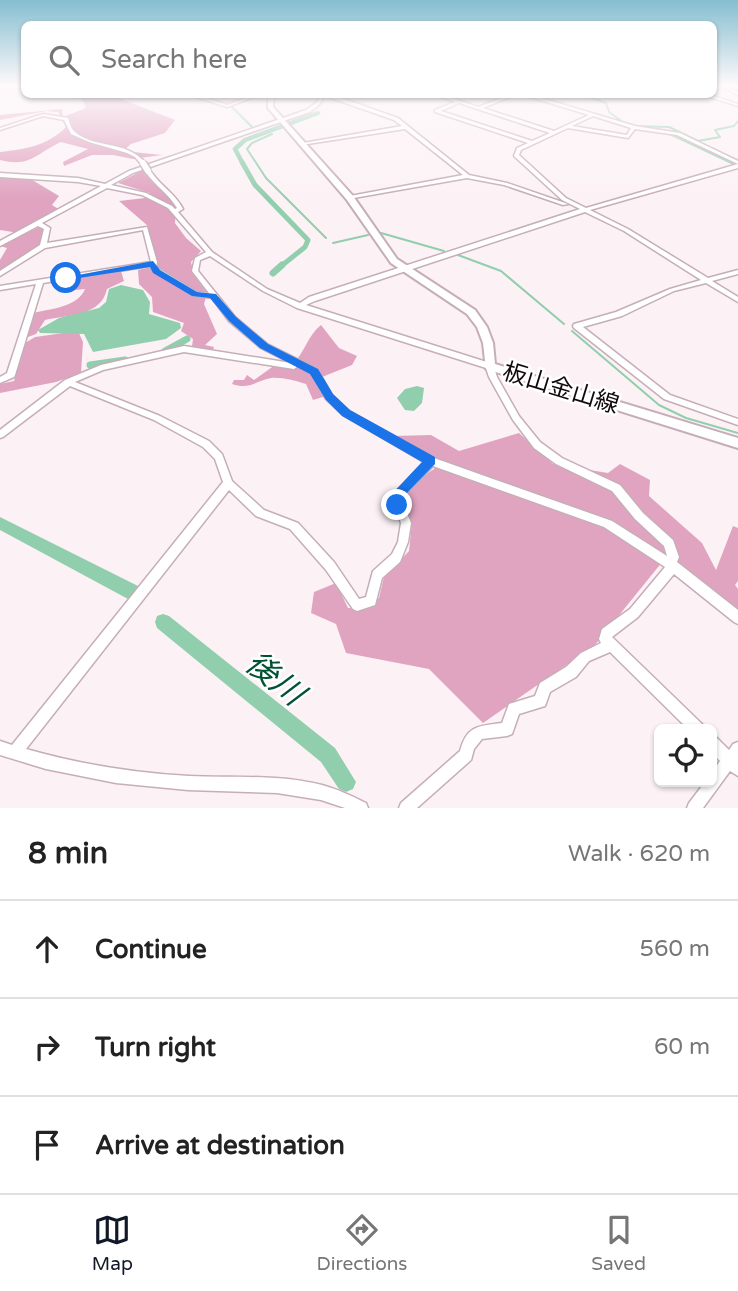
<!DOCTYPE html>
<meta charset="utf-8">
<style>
:root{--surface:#fff;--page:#f6f6f6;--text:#222;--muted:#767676;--line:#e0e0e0;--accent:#111827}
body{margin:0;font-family:"Varela Round","Noto Sans JP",sans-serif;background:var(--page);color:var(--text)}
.controls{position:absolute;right:21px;bottom:21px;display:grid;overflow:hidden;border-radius:10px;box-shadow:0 2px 5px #0004}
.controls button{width:63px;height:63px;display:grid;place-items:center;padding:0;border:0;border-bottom:2px solid var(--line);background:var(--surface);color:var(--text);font:35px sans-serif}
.stop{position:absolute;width:21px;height:21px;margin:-16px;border:5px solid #1a73e8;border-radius:50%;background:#fff}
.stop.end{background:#1a73e8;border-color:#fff;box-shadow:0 2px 7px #0008}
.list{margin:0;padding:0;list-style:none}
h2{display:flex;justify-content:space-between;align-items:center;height:91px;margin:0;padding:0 28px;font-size:30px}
h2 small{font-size:23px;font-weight:400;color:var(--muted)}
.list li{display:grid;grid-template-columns:46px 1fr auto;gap:21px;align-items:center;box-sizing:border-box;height:98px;padding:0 28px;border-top:2px solid var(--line)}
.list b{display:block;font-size:26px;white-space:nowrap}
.list em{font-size:23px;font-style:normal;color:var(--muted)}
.icon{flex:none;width:38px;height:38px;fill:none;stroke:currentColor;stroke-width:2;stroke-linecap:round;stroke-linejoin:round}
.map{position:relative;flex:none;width:738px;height:808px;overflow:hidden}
.search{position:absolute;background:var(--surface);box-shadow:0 2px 5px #0004;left:21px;right:21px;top:21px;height:77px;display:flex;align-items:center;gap:18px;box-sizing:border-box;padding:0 24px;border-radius:10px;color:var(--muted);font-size:26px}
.sheet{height:385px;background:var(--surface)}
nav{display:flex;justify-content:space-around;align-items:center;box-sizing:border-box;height:98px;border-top:2px solid var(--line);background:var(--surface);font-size:19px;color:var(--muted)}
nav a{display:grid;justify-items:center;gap:4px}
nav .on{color:var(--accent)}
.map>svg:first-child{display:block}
</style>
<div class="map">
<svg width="738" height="808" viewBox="0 0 738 808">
<rect width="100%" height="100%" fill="#fcf2f6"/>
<!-- forest -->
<g fill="#e0a4c0">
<path d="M108,94L175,120L165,133L131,144L123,151L162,155L133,159L113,155H92L64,166L63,162L88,149L61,142C36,153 31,168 0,160V152C26,149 47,146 66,127L58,112L46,111L0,120V115L62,109L63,117L86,108L82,99L61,97L64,95Z"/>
<path d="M143,170C157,194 178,190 175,223L186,238L201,251L191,262L194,275L207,293L204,304L217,334L205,345L214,347L212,352L199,351L192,346L193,339L181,331L184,323L153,312L152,297L139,284L138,270L156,266L148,226L119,201L145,198L150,193L118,183Z"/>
<polygon points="0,176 29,178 59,196 52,205 60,210 19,233 0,230"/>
<polygon points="39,227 45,228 42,244 0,272 0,260 7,248 0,246"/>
<path d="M121,271L124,281L107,289C101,316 69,315 45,320L36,334L23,339L33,313C50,309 78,307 85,289L65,291L70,279Z"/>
<path d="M321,325L339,348L357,356L352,365L322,377L319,385L326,396L313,400L306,384C296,381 282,377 271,378C255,381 250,390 232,384L234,380H244L247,375L254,380L275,365L293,364C305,352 308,335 321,325Z"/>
<polygon points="78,331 83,342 81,373 56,382 0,393 0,384 14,381 25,343 35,337"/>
<polygon points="519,433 553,464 608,473 620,464 650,480 649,496 702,543 716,570 733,526 738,528 738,581 735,585 738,589 738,613 667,556 595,645 483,723 429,669 346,653 336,624 311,613 314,592 336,583 348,608 367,609 379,598 384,577 409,551 412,523 400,503 413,483 434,469 437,458 393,436 431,435 459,451"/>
</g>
<!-- water -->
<g fill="#91cead">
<polygon points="121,285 143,290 150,302 149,314 180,323 181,328 166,339 93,352 84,334 40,333 38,330 59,318 99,308 106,302 109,289"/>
<polygon points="417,386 424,388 422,403 414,411 405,410 397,398 405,389"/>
</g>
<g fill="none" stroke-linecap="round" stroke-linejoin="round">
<!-- stream -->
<g stroke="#91cead" stroke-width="2">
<polyline points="581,94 606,103 609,112 624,123"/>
<polyline points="210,99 227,104"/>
<polyline points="231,106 252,127"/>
<polyline points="632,126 669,127 698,141 720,137 715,130 734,126 738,121"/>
<polyline points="272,134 252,143 247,149 266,178 326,238"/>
<polyline points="670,134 738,166"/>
<polyline points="381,233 444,251"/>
<polyline points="333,243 368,235"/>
<polyline points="458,255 501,271 564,324"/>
<polyline points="572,331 659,405 686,418 738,433"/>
</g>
<!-- canal-far2 -->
<polyline stroke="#91cead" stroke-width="4.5" points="243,164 235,149 245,140 318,113"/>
<!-- canal-far1 -->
<polyline stroke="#91cead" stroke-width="5" points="242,162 255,185 308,240 305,247 280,267"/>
<!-- canal -->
<g stroke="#91cead" stroke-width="7">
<polyline points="273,273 282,265"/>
<polyline points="165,351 187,339"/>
<polyline points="90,365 125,360"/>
</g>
<!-- river -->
<g fill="#91cead" fill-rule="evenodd">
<polygon points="0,517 140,587 142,593 140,599 134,601 128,599 0,530"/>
<polygon points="163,614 169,616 335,748 356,782 353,789 346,792 339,789 321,762 157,628 155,622 157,616"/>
</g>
<!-- minor casing -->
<g stroke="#c6aeb8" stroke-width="3">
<g id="minor">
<polygon points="720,85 725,85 738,92 738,95"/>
<polygon points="195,94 227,105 253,95 272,96 254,97 227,107 187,94"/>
<path d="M312,94H330L398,118L469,175L507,183L568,204L563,205L504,185L467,178L348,199L347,198L350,196L463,175L405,129L301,145V144L303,143L402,126L394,120L325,96L319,105L310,112L133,173L111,185L146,193L172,206L175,209L177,208C169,194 154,185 145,171L150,170C159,185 175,193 183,209L178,212L212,252L267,289L300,303L309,297L580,209L562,200L514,156L517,148L528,143L435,112V110L455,102L433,94H441L478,107L511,94H518L483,108L554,131L589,115L520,94H528L635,126L680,133L738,161V168L590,210L628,229L708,278L738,270V274L712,281L738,297V302L706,283L674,291L622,316L583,327L670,395L738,419V425L664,399L574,328L573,326L574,324L616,312L670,289L701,280L624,231L585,212L315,301L306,305L493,364L497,377L519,416L540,442L562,458L620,485L643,513L673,540L679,557L677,562L738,610V624L734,622L674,574L638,617L612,637L702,724L704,729H688L610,652L589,661L576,677L550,692L545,706L519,714L512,734L507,736L482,739L474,749L471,760L417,808H399L401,803L460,751C467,725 479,726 502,723L509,704L535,696L540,683L566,667L581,653L601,643L599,639L602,629L630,609L665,567L604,527L433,466L401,498L411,523L408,542L400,562L382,578L375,605L357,611L353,609L326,570L290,529L256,516L229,490L26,749C79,764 133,773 189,776C233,778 279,774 322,785C337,789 352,796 366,803L368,808H345L321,800L277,793L188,790L116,783L46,769L0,755V741L12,745L223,482L215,459L203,447L154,420L70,386L3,437L0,438V430L65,380L101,365L184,346L291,363L261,348L229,321L212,298L193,295L151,269L150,266L43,283L15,375L14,377L0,383V377L7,373L36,284L0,290V286L151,262L143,230L45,248L0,276V271L40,245L44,229L38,226L2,245L0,246V241L101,186L78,182L0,177V173L78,178L105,184L129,171L306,110L316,103L321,96ZM459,103L550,133L532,141L441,111ZM593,116L631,128L627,135L572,126ZM568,128L628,138L635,129L677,135L738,164L586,208L566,198L519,155L521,150ZM107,188L142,195L168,208L206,252L195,258L192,271L209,293L197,292L156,267L157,262L147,227L47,243L50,228L42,223ZM210,256L263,291L297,308L486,368L489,377L513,420L534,448L556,464L612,491L635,519L664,546L667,556L612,521L434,458L349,411L332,395L317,369L267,344L235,317L198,271L200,260ZM184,352L294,369L298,366L311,373L326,399L343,415L424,462L391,497L401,523L398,542L392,554L373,571L366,597L359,599L334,562L298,523L264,510L232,481L222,454L209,441L160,416L75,382L103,370Z"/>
<polygon points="376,94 382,94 378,96"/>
<polygon points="700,94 708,94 738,104 738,106"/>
<path d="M43,114L68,118C70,123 71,129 75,132C95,149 124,139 146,163L141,164L135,157L127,153L89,142L71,134L64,120L43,116L0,130V128Z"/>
<polygon points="712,736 717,738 729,750 733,744 738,742 738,776 730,771 703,808 687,808 689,803 705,782 712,782 712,772 720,761 712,753"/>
</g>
</g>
<!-- major casing -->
<g stroke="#c6aeb8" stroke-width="4">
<polygon id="major" points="268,94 274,94 273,107 353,196 397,259 475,310 487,327 493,343 495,364 738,438 738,448 486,369 483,343 477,327 467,314 391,263 347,200 268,108"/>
</g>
<!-- minor -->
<use href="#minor" fill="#fff" fill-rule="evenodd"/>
<!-- major -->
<use href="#major" fill="#fff" fill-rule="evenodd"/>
<!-- minor-bridge casing -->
<g stroke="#c6aeb8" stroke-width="9" stroke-linecap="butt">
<polyline id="minor-bridge" points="143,163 148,171"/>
</g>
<!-- minor-bridge -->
<use href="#minor-bridge" stroke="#fff" stroke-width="6"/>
</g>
<!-- sky -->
<linearGradient id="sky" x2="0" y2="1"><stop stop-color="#85bed0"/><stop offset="0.43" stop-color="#fef9fb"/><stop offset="1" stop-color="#fef9fb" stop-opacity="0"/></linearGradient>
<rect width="738" height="198" fill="url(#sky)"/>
<!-- route -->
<polygon fill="#1a73e8" points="153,261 160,270 197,292 216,294 236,317 268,344 318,369 333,394 350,410 435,457 435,464 402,498 402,509 392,509 389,497 422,462 342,416 326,400 310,374 260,348 229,321 210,298 192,296 153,273 150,267 66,280 62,278"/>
<g text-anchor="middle" stroke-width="5" stroke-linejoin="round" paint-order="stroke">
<!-- street labels -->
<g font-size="24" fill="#11090c" stroke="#fff">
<text transform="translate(561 388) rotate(17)" y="8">板山金山線</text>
</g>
<!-- near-water labels -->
<g font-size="32" font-style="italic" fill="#005234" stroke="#fff">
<text transform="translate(275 678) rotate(39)" y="11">後川</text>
</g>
</g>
</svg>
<div class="controls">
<button><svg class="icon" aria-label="locate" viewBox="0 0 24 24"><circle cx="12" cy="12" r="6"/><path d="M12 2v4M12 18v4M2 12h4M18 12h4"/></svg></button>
</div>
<div class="stop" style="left:66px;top:278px"></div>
<div class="stop end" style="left:397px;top:505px"></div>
<div class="search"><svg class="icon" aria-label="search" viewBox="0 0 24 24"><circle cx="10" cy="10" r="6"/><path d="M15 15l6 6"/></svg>Search here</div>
</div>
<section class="sheet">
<h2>8 min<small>Walk · 620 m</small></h2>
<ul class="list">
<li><svg class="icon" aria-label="ahead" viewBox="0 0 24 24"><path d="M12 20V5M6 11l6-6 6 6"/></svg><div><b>Continue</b></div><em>560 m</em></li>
<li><svg class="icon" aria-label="right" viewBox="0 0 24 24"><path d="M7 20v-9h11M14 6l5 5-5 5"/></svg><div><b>Turn right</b></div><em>60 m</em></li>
<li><svg class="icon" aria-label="arrive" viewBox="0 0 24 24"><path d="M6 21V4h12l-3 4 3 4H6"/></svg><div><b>Arrive at destination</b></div></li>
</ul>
</section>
<nav>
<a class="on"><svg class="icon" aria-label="map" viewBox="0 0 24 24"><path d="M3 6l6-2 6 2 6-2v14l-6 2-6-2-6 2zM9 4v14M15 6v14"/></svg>Map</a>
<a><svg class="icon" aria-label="directions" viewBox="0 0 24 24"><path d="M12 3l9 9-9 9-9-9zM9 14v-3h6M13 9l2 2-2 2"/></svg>Directions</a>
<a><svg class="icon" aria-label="saved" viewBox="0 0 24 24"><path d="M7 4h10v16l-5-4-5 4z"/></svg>Saved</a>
</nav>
